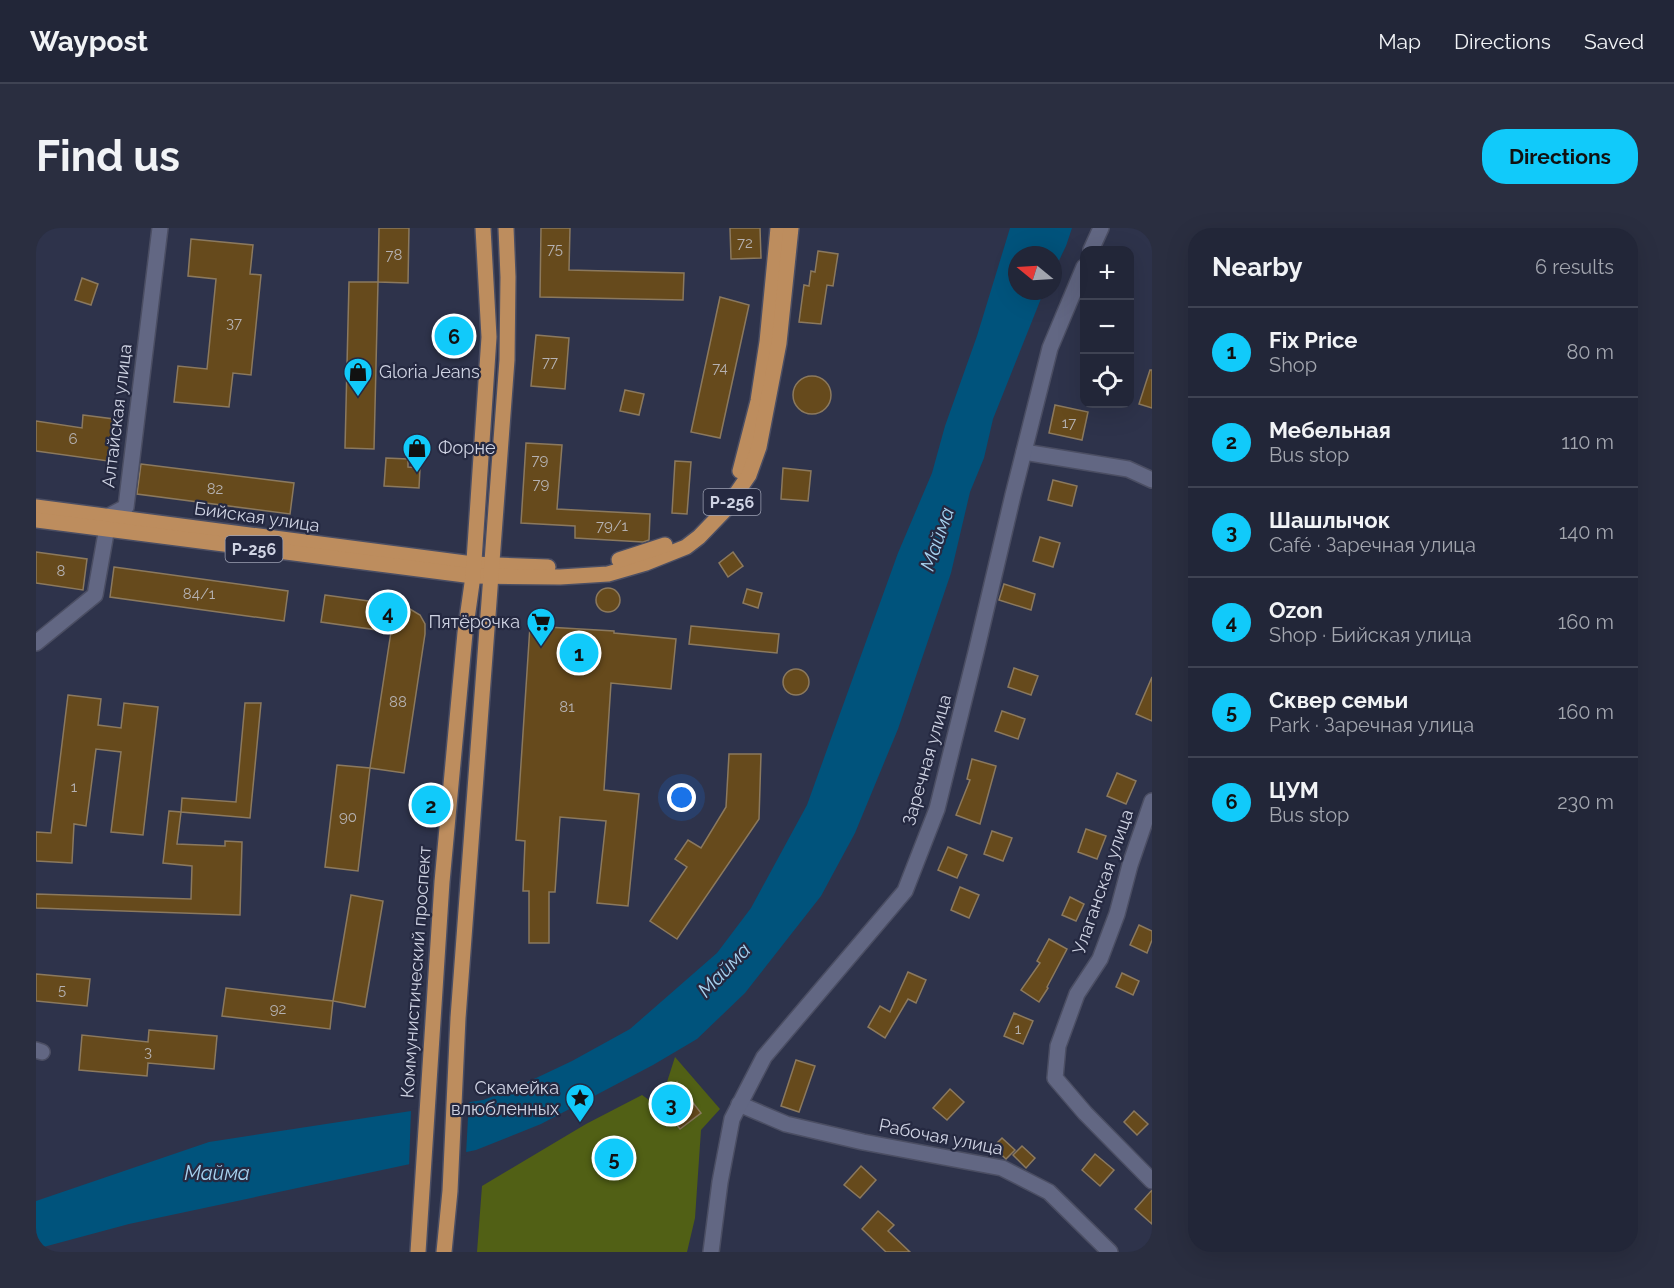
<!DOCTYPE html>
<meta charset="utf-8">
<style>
:root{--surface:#222638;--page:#2a2e40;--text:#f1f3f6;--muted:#a2a5ae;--line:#3f4353;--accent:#11cafa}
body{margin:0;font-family:Raleway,sans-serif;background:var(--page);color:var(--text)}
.controls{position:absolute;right:18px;top:18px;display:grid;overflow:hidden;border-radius:12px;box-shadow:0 6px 24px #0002}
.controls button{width:54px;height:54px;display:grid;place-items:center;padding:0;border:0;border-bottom:2px solid var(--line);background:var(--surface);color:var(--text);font:30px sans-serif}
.compass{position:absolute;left:972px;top:18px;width:54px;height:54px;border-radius:50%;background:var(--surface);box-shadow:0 6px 24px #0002;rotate:288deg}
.you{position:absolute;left:646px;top:570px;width:21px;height:21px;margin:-15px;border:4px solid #fff;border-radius:50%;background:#1a73e8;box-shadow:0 0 0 9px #1a73e833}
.badge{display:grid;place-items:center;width:39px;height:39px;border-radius:50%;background:var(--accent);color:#111;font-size:20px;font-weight:700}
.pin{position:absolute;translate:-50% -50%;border:3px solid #fff;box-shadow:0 2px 6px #0006}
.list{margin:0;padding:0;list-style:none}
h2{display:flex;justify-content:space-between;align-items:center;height:78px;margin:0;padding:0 24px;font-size:26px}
h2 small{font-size:20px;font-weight:400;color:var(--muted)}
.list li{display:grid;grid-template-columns:39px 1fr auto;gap:18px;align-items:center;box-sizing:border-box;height:90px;padding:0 24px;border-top:2px solid var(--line)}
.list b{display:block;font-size:22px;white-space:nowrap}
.list p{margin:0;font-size:20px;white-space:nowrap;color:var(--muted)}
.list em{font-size:20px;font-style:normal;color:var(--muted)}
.icon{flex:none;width:33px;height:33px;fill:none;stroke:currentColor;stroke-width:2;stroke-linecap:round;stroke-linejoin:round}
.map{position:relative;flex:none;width:1116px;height:1024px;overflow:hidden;border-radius:24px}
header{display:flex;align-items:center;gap:36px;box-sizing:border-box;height:84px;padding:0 30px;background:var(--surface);border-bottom:2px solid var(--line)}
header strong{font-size:28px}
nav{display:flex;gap:33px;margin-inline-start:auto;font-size:21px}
.intro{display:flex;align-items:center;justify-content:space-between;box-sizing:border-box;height:144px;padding:0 36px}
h1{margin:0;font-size:42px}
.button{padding:15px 27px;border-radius:24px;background:var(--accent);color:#111;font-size:21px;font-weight:700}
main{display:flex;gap:36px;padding:0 36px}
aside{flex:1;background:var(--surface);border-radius:24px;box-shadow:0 6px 24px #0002}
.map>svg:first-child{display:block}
</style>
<header>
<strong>Waypost</strong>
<nav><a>Map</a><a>Directions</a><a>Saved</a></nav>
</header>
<div class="intro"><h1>Find us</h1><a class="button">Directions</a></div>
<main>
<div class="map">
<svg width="1116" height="1024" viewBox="0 0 1116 1024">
<rect width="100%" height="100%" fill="#2e334b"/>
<!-- green -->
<polygon fill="#516015" points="639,829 684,881 665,902 659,990 651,1024 441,1024 446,958 550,896 606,867 623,879"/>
<!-- water -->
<polygon fill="#00537c" points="974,0 1036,0 1030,18 1017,45 1017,27 981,27 981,63 1008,63 957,191 948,230 934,264 915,345 862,501 819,605 785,668 709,765 661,811 617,837 505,896 440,922 93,996 0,1021 0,973 173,914 447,872 479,860 536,833 594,801 681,725 715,680 771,577 862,325 896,245 909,198 941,108"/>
<!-- pier -->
<polygon fill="#2e334b" points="433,871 430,927 373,940 375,881"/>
<!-- building -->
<g fill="#664a1c" stroke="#8b795e" stroke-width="1.5">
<polygon points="343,0 373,0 372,55 342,54"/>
<polygon points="505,0 534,0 533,42 648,45 647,72 504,69"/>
<polygon points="694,0 724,0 725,30 695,31"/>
<polygon points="155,11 217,17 214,46 225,47 215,147 197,145 193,179 138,174 142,138 171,141 180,51 152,48"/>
<polygon points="782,23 802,26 797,58 791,57 785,96 763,94 768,57 773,58 775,43 779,44"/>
<polygon points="46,50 62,56 55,77 39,72"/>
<polygon points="313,54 342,54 338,221 309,220"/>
<polygon points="684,69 713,77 684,210 655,204"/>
<polygon points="500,107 533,110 529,161 495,158"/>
<polygon points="1114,142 1116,142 1116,180 1103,176"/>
<circle cx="776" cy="167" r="19"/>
<polygon points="589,162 608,166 603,187 584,183"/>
<polygon points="1019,177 1052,184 1046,212 1013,205"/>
<polygon points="47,187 78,191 72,233 0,223 0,193 46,200"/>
<polygon points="490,215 526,217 521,281 614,286 613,312 607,314 539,310 539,298 485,295"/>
<polygon points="350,230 372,231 372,239 384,240 383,260 348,258"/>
<polygon points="639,233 655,234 651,286 636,285"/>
<polygon points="105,236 258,255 254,286 101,266"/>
<polygon points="747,240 775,243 772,273 745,271"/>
<polygon points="1017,252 1041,258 1036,278 1012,272"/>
<polygon points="1004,309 1024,315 1017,339 997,333"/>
<polygon points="0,324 51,331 47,362 0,355"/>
<polygon points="697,324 707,338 692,349 683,335"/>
<polygon points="78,339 252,363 248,393 74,369"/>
<polygon points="968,356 999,366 995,382 963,372"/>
<circle cx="572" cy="372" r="12"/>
<polygon points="711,361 726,365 722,380 707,375"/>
<polygon points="289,367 369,378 384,387 389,396 389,406 368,545 334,540 355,404 285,394"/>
<polygon points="494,398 578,403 578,405 640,411 635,461 575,455 568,562 603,566 592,678 561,675 570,593 524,589 519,664 513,664 513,715 493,715 493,663 487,663 489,613 480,612"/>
<polygon points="655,398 743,406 741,425 653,416"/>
<polygon points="978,440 1002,448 995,467 972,459"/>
<circle cx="760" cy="454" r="13"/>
<polygon points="1116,449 1116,493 1100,486"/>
<polygon points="32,467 65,471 62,497 85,500 88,475 122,479 107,607 75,604 85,524 60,521 50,598 38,596 36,635 0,633 0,604 15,605"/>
<polygon points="209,475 225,475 214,590 145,584 146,570 200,574"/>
<polygon points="966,483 989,491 982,511 959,503"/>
<polygon points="693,526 725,526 723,591 641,711 614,693 651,639 639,631 652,612 665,620 690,579"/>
<polygon points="936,531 960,538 944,596 920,587 934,552 931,551"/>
<polygon points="301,537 334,540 322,643 289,639"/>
<polygon points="1081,545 1100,553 1090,576 1071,568"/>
<polygon points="133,583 145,584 141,616 189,618 189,613 206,614 204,687 0,680 0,666 155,671 156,638 127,635"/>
<polygon points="1050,601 1070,608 1061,631 1042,624"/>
<polygon points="956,603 976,610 967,633 948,626"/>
<polygon points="912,619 931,627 921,650 902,642"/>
<polygon points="924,659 943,667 933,690 915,682"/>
<polygon points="315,667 347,673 329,779 297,773"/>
<polygon points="1034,669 1048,676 1040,693 1026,687"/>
<polygon points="1103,697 1116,703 1116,712 1111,725 1094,717"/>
<polygon points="1013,711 1031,721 1011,759 1012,760 1003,774 985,762 1004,735 1001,733"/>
<polygon points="872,744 890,752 880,775 872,771 849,810 832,799 844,778 854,784"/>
<polygon points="1086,745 1103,753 1097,767 1080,759"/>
<polygon points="0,746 54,751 51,778 0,773"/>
<polygon points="190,760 297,773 294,801 186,788"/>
<polygon points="978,785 997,793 987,816 968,808"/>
<polygon points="113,802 181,808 178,841 112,835 111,848 43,842 46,807 112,814"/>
<polygon points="760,832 779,838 763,884 745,878"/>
<polygon points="641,854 665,885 644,901 620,871"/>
<polygon points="914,861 928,874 911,892 897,880"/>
<polygon points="1098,883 1112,896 1101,907 1088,894"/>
<polygon points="966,910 979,922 970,931 957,919"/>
<polygon points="986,918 999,930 990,940 977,927"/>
<polygon points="1059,926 1078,942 1064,958 1046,942"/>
<polygon points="825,938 840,952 824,970 808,957"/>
<polygon points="1116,962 1116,996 1099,981"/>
<polygon points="842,983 858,997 852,1003 874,1024 850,1024 826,1001"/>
</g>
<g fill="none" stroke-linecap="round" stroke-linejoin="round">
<!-- street casing -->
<g stroke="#4b4e63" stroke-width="18">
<g id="street">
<polyline points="1055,22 1065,0"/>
<polyline points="988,224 1092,241 1116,252"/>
<polyline points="0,415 59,367 73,288 90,279 124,0"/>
<polyline points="1116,573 1094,637 1081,686 1064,731 1041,766 1022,818 1019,850 1049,885 1116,953"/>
<polyline points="0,822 6,824"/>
<polyline points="703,876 750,896 827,914 966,940 1013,964 1074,1024"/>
<polyline points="675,1024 684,954 696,891 728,829 869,663 901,581 940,424 977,267 1014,120 1048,39"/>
</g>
</g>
<!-- primary casing -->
<g stroke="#4b4e63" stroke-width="18">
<g id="primary">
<polyline points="704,243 722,173 731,114 742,0"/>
<polyline points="0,279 437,336 512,339"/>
<polyline points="0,292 437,348 524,349 572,346 610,335 650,319 663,309 689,282 713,247 723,219 743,115 755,0"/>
<polyline points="583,332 629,317"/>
<polyline points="382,1024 406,654 429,405 437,348 453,109 447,0"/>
<polyline points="408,1024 414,963 422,790 471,132 472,49 470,0"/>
</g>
</g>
<!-- street -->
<use href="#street" stroke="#626783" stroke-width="15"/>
<!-- primary -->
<use href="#primary" stroke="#bd8d5e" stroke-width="15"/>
</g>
<!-- icons -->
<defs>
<g id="shop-pin" transform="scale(1.5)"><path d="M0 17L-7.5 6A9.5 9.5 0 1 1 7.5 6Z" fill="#11cafa" stroke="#252941"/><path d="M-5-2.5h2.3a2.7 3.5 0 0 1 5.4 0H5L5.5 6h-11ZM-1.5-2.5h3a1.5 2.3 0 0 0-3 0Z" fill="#111"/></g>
<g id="supermarket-pin" transform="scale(1.5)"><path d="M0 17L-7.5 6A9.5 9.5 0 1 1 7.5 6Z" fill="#11cafa" stroke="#252941"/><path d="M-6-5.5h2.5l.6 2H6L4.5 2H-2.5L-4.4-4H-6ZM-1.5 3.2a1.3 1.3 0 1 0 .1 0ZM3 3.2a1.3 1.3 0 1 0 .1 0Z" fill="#111"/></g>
<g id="sight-pin" transform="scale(1.5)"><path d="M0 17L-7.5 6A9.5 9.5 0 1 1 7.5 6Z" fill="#11cafa" stroke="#252941"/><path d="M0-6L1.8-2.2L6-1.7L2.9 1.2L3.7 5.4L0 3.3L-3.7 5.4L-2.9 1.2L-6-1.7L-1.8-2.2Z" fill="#111"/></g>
</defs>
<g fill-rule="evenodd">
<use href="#shop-pin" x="322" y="144"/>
<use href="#shop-pin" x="381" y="220"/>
<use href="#supermarket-pin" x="505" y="394"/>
<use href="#sight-pin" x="544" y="870"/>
</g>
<g text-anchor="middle" stroke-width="4.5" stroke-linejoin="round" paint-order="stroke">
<!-- number labels -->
<g font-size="15" fill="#b5b1b1">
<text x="709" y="20">72</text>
<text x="519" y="26">75</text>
<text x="358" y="32">78</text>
<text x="198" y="100">37</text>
<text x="514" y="139">77</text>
<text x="684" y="145">74</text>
<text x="1033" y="200">17</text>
<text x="37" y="216">6</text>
<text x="504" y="237">79</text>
<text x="505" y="261">79</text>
<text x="179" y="266">82</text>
<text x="576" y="303">79/1</text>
<text x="25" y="348">8</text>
<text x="163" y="371">84/1</text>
<text x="362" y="479">88</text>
<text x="531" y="484">81</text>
<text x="38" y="564">1</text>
<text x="312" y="594">90</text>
<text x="26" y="767">5</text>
<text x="242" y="786">92</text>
<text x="982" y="806">1</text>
<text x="112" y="829">3</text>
</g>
<!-- shield labels -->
<g fill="#252941" stroke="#9ca0b2" stroke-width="1.5">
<rect x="667.5" y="261" width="57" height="26" rx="4.5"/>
<rect x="189.5" y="308" width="57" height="26" rx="4.5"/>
</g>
<g font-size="16" font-weight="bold" fill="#cfd3e3">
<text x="696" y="280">Р-256</text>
<text x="218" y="327">Р-256</text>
</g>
<!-- poi labels -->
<g font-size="18" fill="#cfd3e3" stroke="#252941" text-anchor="start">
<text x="343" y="150">Gloria Jeans</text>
<text x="402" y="226">Форне</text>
<text x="484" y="400" text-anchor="end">Пятёрочка</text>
<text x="523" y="866" text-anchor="end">Скамейка<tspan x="523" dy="21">влюбленных</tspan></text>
</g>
<!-- street labels -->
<g font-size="18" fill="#cfd3e3" stroke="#252941">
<text transform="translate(81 188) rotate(-83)" y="6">Алтайская улица</text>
<text transform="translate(221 289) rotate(8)" y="6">Бийская улица</text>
<text transform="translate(891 532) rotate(-74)" y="6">Заречная улица</text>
<text transform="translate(1067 654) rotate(-71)" y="6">Улаганская улица</text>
<text transform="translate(380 744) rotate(-86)" y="6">Коммунистический проспект</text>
<text transform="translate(905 909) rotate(11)" y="6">Рабочая улица</text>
</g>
<!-- water labels -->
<g font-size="20" font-style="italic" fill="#a7d1ee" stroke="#252941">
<text transform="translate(901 311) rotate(-71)" y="7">Майма</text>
<text transform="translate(688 742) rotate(-46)" y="7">Майма</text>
<text x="181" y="952">Майма</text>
</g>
</g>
</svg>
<div class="controls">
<button>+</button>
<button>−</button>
<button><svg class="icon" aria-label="locate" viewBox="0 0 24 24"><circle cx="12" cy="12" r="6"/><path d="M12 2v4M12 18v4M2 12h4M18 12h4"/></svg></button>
</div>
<svg class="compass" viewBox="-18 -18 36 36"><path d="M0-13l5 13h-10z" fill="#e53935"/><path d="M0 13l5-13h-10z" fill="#a2a5ae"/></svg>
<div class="you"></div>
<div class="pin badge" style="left:543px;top:425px">1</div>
<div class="pin badge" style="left:395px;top:577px">2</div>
<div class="pin badge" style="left:635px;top:876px">3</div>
<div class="pin badge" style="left:352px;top:384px">4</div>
<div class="pin badge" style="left:578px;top:930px">5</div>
<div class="pin badge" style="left:418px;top:108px">6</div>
</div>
<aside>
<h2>Nearby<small>6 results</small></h2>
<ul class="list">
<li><span class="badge">1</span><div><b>Fix Price</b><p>Shop</p></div><em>80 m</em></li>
<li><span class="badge">2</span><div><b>Мебельная</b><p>Bus stop</p></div><em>110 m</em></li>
<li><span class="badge">3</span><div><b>Шашлычок</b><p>Café · Заречная улица</p></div><em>140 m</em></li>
<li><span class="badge">4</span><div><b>Ozon</b><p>Shop · Бийская улица</p></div><em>160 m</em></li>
<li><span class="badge">5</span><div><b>Сквер семьи</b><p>Park · Заречная улица</p></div><em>160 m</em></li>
<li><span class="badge">6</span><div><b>ЦУМ</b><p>Bus stop</p></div><em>230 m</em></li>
</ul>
</aside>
</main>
